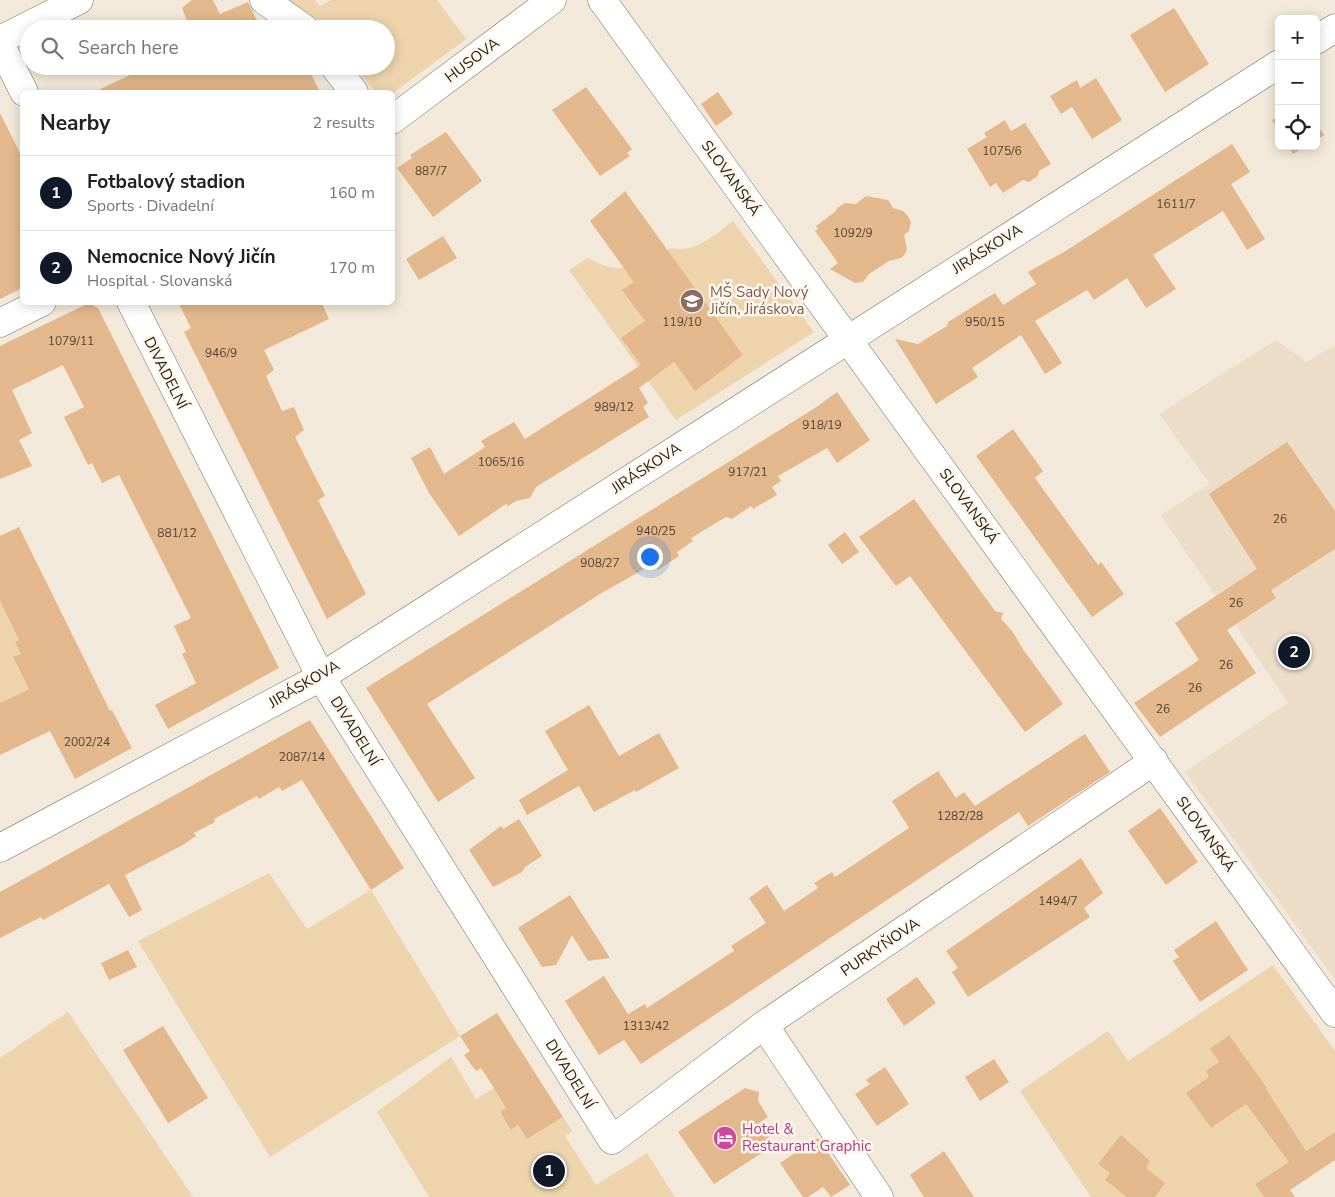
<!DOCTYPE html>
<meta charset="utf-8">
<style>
:root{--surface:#fff;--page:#f6f6f6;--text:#222;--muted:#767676;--line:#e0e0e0;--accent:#111827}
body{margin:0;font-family:"Nunito Sans",sans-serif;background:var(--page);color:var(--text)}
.controls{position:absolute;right:15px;top:15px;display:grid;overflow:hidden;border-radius:8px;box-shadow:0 2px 12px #0003}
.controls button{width:45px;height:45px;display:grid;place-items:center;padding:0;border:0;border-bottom:1px solid var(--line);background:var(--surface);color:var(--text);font:25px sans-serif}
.you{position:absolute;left:649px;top:556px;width:18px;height:18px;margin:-12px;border:4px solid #fff;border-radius:50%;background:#1a73e8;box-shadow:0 0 0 8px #1a73e833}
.badge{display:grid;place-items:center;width:32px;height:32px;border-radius:50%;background:var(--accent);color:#fff;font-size:16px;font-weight:700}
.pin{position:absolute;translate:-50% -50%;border:2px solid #fff;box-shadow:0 1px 5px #0006}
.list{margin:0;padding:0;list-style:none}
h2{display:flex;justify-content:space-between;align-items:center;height:65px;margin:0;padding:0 20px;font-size:21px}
h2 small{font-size:16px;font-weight:400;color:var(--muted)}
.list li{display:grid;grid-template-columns:32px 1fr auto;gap:15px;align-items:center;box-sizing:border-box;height:75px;padding:0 20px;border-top:1px solid var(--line)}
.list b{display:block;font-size:19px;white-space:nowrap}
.list p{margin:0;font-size:16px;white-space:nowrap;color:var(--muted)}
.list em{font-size:16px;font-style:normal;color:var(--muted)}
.icon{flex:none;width:28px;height:28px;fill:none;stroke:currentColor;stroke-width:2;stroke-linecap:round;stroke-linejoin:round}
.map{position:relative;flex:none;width:1335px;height:1197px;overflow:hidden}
.search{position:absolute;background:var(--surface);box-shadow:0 2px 12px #0003;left:20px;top:20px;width:375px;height:55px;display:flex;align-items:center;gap:12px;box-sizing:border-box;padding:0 18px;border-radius:28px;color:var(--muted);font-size:19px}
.panel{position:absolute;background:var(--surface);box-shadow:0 2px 12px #0003;left:20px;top:90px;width:375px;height:215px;border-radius:8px}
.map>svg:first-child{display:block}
</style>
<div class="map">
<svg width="1335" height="1197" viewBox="0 0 1335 1197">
<rect width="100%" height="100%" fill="#f3e9da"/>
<!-- built -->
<polygon fill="#ecddc8" points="1276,340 1307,362 1335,345 1335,980 1185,772 1288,703 1161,515 1210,484 1159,414"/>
<!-- green -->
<g fill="#edd4ad">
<polygon points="292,0 315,0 319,6 331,0 437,0 466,39 393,93 373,92 373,89 354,66 386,66 386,29 313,29 284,4"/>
<path d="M733,221L814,332L676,420L569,270L588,258C621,277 640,267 670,248C695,254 714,235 733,221Z"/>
<polygon points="0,601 19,640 15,643 21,654 13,658 21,672 41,683 0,703"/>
<polygon points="269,873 307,929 371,890 460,1036 270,1157 138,941"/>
<polygon points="1273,965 1335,1051 1335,1132 1255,1184 1264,1197 1091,1197 1020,1091 1108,1031 1128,1061"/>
<polygon points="68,1012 193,1197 0,1197 0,1058"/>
<polygon points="451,1057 476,1099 494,1088 506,1108 500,1113 512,1129 518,1125 527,1139 563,1117 572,1131 565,1136 596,1185 647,1153 675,1197 429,1197 377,1112"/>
</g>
<!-- building -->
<g fill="#e3b88c">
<polygon points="192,0 213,0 220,14 248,2 261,29 190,29 182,8"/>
<polygon points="1174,8 1209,64 1165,92 1130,35"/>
<polygon points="126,66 307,66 320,92 94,92 130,75"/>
<polygon points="1096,78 1122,120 1092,139 1072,107 1061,114 1050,96 1077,80 1080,88"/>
<polygon points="586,87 632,149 627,153 630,156 600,176 552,110"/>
<polygon points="718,92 733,114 716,126 701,104"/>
<polygon points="0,113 22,157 22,288 0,299"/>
<polygon points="1279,116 1279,131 1272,120"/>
<polygon points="1005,120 1011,131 1025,123 1051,164 1039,171 1038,176 1029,182 1023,180 1003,193 996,183 990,187 967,149 987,137 984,133"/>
<polygon points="1316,123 1324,135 1316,140"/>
<polygon points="446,132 482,181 433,217 397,168 412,158 410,155"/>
<polygon points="1232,144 1250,172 1231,184 1265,239 1247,250 1223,211 1153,255 1176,289 1146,308 1127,278 1094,300 1087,290 1035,321 1062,363 1045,374 1021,335 972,368 978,377 936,404 895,339 918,344 947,326 948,322 995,293 1003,305 1036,284 1028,272 1064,252"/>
<polygon points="1288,146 1306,146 1293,154"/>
<polygon points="625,191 743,355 695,391 674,362 639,388 648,403 643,407 649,417 536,487 530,498 516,501 508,506 506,504 459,536 429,493 411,458 430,447 444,474 485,447 481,441 514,422 525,439 641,365 621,338 645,321 622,290 634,282 590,221"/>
<polygon points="866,196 888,200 893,208 903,211 908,216 911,222 909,231 904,235 907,249 905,254 901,258 889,261 869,274 863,282 855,283 830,269 838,263 815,231 818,229 816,226 836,211 837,208 845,203 856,204"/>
<polygon points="443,236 457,258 419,280 406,259"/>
<polygon points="178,302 321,302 329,319 264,350 274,370 266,376 282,411 294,407 304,430 295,437 325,496 318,500 366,594 327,619 184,332 191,328"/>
<polygon points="89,303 98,308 279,668 168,729 155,705 196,683 182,654 186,652 174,626 191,618 119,475 102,483 92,463 88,465 64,417 84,407 63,365 12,390 32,433 19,440 32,466 0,479 0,346"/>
<polygon points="837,392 870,440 837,463 827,448 778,476 781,481 772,487 777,495 753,509 751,506 732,519 726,517 691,538 693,541 677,552 679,556 658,570 653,564 600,594 427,704 475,778 438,802 366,688 818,406"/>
<polygon points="1013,429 1043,471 1035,478 1098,565 1101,562 1124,594 1092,617 976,456"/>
<polygon points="1287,442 1335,511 1335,549 1271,590 1276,598 1227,630 1256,673 1160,737 1134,703 1199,660 1175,623 1257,569 1209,494"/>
<polygon points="914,499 995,611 1003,613 1001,619 1013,632 1022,648 1063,704 1025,732 910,576 896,586 859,537"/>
<polygon points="19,527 110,711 112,710 132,748 75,779 50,731 0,755 0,703 29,689 13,657 21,654 15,642 19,640 0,601 0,536"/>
<polygon points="845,532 859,552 842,564 828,545"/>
<polygon points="589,705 619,756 659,733 679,768 636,792 635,790 594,812 579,786 527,815 519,800 568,770 545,731"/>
<polygon points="310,720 404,868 371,890 302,780 282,791 279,787 259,799 257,796 214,819 215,822 194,833 196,836 183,845 125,875 142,910 129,917 109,884 43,920 41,917 0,938 0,892"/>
<polygon points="1085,734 1110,772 1028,826 1019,812 641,1064 624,1040 599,1055 565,1001 604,976 628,1014 645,1004 647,1008 734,951 731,946 766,923 749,898 767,885 784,911 818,888 814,883 832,872 835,877 909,828 892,801 938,771 956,798 964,792 975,806"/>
<polygon points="1160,808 1198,862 1166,885 1128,831"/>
<polygon points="519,819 542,856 525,867 522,872 493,887 469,850 501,826 503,829"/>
<polygon points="1081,858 1103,893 1084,908 1090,917 968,997 952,972 958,968 946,951"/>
<polygon points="570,895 610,958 588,961 572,935 556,965 542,967 518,928"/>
<polygon points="1216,921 1248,970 1200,1002 1173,961 1179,957 1174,950"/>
<polygon points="128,950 137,967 109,980 101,963"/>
<polygon points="917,977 936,1003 904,1026 886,999"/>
<polygon points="497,1013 563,1117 527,1139 518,1125 511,1130 500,1112 506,1108 494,1088 481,1068 476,1071 464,1055 470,1051 460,1036"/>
<polygon points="163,1026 208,1098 168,1123 123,1050"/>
<polygon points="1229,1035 1267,1088 1266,1089 1306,1151 1335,1132 1335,1160 1290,1190 1295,1197 1264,1197 1255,1184 1289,1162 1246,1104 1211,1128 1186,1093 1209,1077 1206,1071 1219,1062 1210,1049"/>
<polygon points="994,1059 1009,1082 980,1101 965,1077"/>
<polygon points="885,1067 909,1104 877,1126 855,1094 870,1084 866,1080"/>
<polygon points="745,1088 759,1092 758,1101 768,1117 759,1123 774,1145 714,1184 678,1132"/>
<polygon points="1121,1135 1150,1161 1146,1168 1165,1183 1155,1197 1127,1197 1105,1180 1110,1173 1098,1164"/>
<polygon points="818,1138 850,1185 831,1197 823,1187 808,1197 803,1197 780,1163"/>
<polygon points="944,1151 955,1168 974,1197 924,1197 910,1175"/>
</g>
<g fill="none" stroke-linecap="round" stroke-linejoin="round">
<!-- minor casing -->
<g stroke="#797062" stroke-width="29">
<g id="minor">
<polyline points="264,0 305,29"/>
<polyline points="602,0 1335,1013"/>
<polyline points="0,40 79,0"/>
<polyline points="1316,40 1335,28"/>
<polyline points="0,44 24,92"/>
<polyline points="334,66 354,92"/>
<polyline points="392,120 552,0"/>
<polyline points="131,302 321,677 612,1140 764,1025 1154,761"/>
<polyline points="0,323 42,302"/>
<polyline points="0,848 321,677 1279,64"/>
<polyline points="764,1025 879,1197"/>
</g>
</g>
<!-- minor -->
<use href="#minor" stroke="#fff" stroke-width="28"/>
</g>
<!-- icons -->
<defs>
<g id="school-disc" transform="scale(1.25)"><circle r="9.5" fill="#8d6e63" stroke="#fff7eb"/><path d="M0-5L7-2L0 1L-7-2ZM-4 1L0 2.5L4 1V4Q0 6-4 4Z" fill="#fff"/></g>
<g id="hotel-disc" transform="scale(1.25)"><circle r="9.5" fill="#d1479c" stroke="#fff7eb"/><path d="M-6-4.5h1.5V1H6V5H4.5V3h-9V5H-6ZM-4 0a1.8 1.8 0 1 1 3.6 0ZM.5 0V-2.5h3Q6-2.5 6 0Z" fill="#fff"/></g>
</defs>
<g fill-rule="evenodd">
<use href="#school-disc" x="692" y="301"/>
<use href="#hotel-disc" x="725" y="1138"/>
</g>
<g text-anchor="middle" stroke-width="5" stroke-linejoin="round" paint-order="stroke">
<!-- number labels -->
<g font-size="12" fill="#524436">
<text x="1002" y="155">1075/6</text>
<text x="431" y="175">887/7</text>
<text x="1176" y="208">1611/7</text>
<text x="853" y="237">1092/9</text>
<text x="682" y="326">119/10</text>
<text x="985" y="326">950/15</text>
<text x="71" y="345">1079/11</text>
<text x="221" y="357">946/9</text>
<text x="614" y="411">989/12</text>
<text x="822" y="429">918/19</text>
<text x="501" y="466">1065/16</text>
<text x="748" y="476">917/21</text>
<text x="1280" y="523">26</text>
<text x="656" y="535">940/25</text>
<text x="177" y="537">881/12</text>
<text x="600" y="567">908/27</text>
<text x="1236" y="607">26</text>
<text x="1226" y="669">26</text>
<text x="1195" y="692">26</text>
<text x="1163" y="713">26</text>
<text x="87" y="746">2002/24</text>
<text x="302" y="761">2087/14</text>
<text x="960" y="820">1282/28</text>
<text x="1058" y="905">1494/7</text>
<text x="646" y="1030">1313/42</text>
</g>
<!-- street labels -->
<g font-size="15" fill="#221e19" stroke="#fff7eb">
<text transform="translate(472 60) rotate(-37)" y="5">HUSOVA</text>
<text transform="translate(731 178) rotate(54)" y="5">SLOVANSKÁ</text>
<text transform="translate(987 249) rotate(-32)" y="5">JIRÁSKOVA</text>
<text transform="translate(166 373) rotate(63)" y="5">DIVADELNÍ</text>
<text transform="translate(646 468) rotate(-33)" y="5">JIRÁSKOVA</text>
<text transform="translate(969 506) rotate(54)" y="5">SLOVANSKÁ</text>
<text transform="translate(304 684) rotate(-30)" y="5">JIRÁSKOVA</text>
<text transform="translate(355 731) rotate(58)" y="5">DIVADELNÍ</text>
<text transform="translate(1206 834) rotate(54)" y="5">SLOVANSKÁ</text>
<text transform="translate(880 947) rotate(-34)" y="5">PURKYŇOVA</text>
<text transform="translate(570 1074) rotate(58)" y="5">DIVADELNÍ</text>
</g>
<!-- education labels -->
<g font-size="15" fill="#785e54" stroke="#fff7eb" text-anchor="start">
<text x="710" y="297">MŠ Sady Nový<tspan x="710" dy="17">Jičín, Jiráskova</tspan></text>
</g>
<!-- hotel labels -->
<g font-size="15" fill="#b23c85" stroke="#fff7eb" text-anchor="start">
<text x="742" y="1134">Hotel &amp;<tspan x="742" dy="17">Restaurant Graphic</tspan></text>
</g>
</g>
</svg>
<div class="controls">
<button>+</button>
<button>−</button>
<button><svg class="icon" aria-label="locate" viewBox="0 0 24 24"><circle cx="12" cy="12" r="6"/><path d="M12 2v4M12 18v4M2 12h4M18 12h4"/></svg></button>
</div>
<div class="you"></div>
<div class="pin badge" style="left:549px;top:1171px">1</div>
<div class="pin badge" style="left:1294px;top:652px">2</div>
<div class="search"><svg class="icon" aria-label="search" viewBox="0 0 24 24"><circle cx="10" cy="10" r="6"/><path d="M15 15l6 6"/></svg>Search here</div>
<section class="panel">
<h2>Nearby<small>2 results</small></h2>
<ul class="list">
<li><span class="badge">1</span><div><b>Fotbalový stadion</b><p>Sports · Divadelní</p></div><em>160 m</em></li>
<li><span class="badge">2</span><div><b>Nemocnice Nový Jičín</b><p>Hospital · Slovanská</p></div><em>170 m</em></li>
</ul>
</section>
</div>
